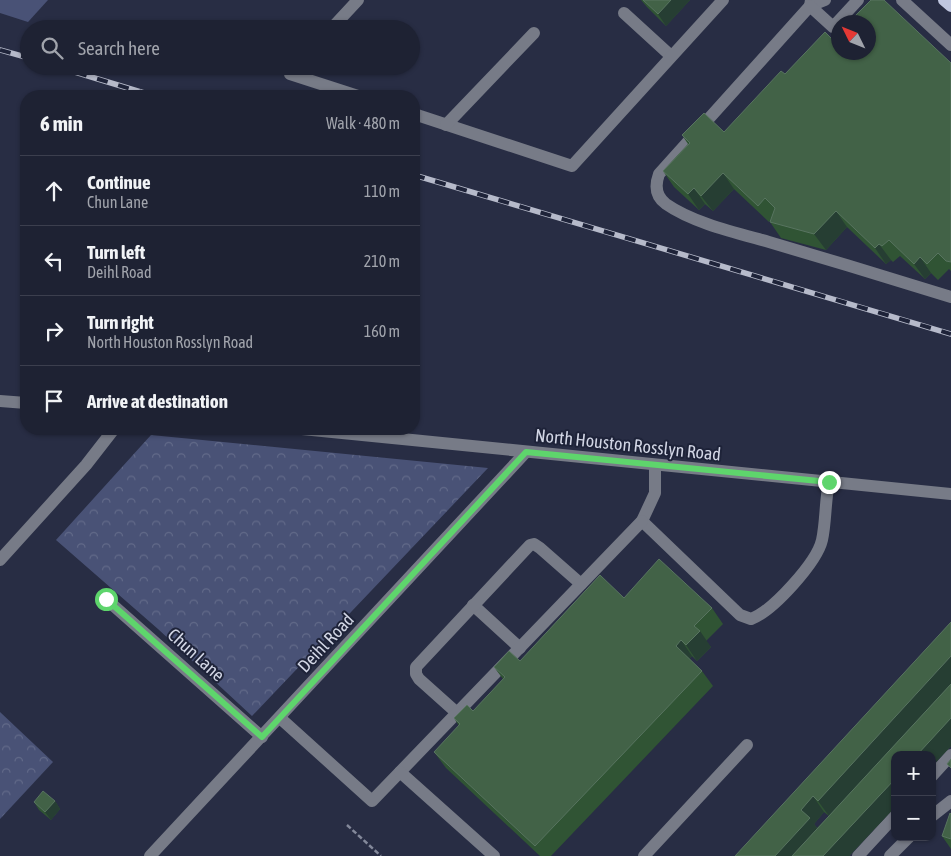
<!DOCTYPE html>
<meta charset="utf-8">
<style>
:root{--surface:#1e2233;--page:#262a3b;--text:#f1f3f6;--muted:#a1a4ac;--line:#3c3f4e}
body{margin:0;font-family:"Asap Condensed",sans-serif;background:var(--page);color:var(--text)}
.controls{position:absolute;right:15px;bottom:15px;display:grid;overflow:hidden;border-radius:10px;box-shadow:0 1px 4px #0004}
.controls button{width:45px;height:45px;display:grid;place-items:center;padding:0;border:0;border-bottom:1px solid var(--line);background:var(--surface);color:var(--text);font:25px sans-serif}
.compass{position:absolute;left:831px;top:15px;width:45px;height:45px;border-radius:50%;background:var(--surface);box-shadow:0 1px 4px #0004;rotate:313deg}
.stop{position:absolute;width:15px;height:15px;margin:-11px;border:4px solid #5ed56c;border-radius:50%;background:#fff}
.stop.end{background:#5ed56c;border-color:#fff;box-shadow:0 1px 5px #0008}
.list{margin:0;padding:0;list-style:none}
h2{display:flex;justify-content:space-between;align-items:center;height:65px;margin:0;padding:0 20px;font-size:21px}
h2 small{font-size:16px;font-weight:400;color:var(--muted)}
.list li{display:grid;grid-template-columns:32px 1fr auto;gap:15px;align-items:center;box-sizing:border-box;height:70px;padding:0 20px;border-top:1px solid var(--line)}
.list b{display:block;font-size:19px;white-space:nowrap}
.list p{margin:0;font-size:16px;white-space:nowrap;color:var(--muted)}
.list em{font-size:16px;font-style:normal;color:var(--muted)}
.icon{flex:none;width:28px;height:28px;fill:none;stroke:currentColor;stroke-width:2;stroke-linecap:round;stroke-linejoin:round}
.map{position:relative;flex:none;width:951px;height:856px;overflow:hidden}
.search{position:absolute;background:var(--surface);box-shadow:0 1px 4px #0004;left:20px;top:20px;width:400px;height:55px;display:flex;align-items:center;gap:12px;box-sizing:border-box;padding:0 18px;border-radius:28px;color:var(--muted);font-size:19px}
.panel{position:absolute;background:var(--surface);box-shadow:0 1px 4px #0004;left:20px;top:90px;width:400px;height:345px;border-radius:20px}
.map>svg:first-child{display:block}
</style>
<div class="map">
<svg width="951" height="856" viewBox="0 0 951 856">
<defs>
<pattern id="forest-crowns" width="20" height="18" patternUnits="userSpaceOnUse" patternTransform="scale(1.25)"><rect width="20" height="18" fill="#495276"/><path d="M2 6a3 3 0 1 1 6 0M12 15a3 3 0 1 1 6 0" fill="none" stroke="#626a89"/></pattern>
</defs>
<rect width="100%" height="100%" fill="#282d44"/>
<!-- green -->
<polygon fill="#495276" points="0,0 48,0 28,22 0,13"/>
<!-- forest -->
<g fill="url(#forest-crowns)">
<polygon points="151,435 488,468 252,716 158,629 56,540"/>
<polygon points="0,712 53,762 0,819"/>
</g>
<g fill="none" stroke-linecap="round" stroke-linejoin="round">
<!-- path -->
<polyline stroke="#83889a" stroke-width="2.5" stroke-dasharray="5 2.5" stroke-linecap="butt" points="347,825 381,856"/>
<!-- minor -->
<g stroke="#777b87" stroke-width="12">
<polyline points="811,0 810,6 825,0"/>
<path d="M858,0L833,27L810,6L659,174C655,185 655,196 666,204C693,223 737,233 769,242C830,260 890,278 951,297"/>
<polyline points="902,0 951,45"/>
<polyline points="624,13 671,56"/>
<polyline points="331,29 358,0"/>
<polyline points="297,66 290,74 358,96"/>
<polyline points="414,114 572,166 723,0"/>
<polyline points="446,125 534,33"/>
<polyline points="0,401 26,403"/>
<polyline points="302,429 951,494"/>
<path d="M655,465V493L642,521L740,615L751,619C773,611 817,562 822,540C826,522 825,501 829,482"/>
<polyline points="0,560 86,465 114,429"/>
<polyline points="106,599 262,737"/>
<polyline points="473,605 520,648"/>
<polyline points="457,713 419,679 416,674 416,667 530,545 534,544 540,548 581,584"/>
<polyline points="280,718 372,801 642,521"/>
<polyline points="400,772 494,856"/>
<polyline points="932,776 951,755"/>
<polyline points="932,816 951,801"/>
<polyline points="150,856 526,452"/>
<polyline points="644,856 747,745"/>
<polyline points="858,856 895,816"/>
<polyline points="890,856 909,837"/>
</g>
<!-- major -->
<polyline stroke="#c0c7e0" stroke-width="12" points="944,0 951,6"/>
<!-- rail casing -->
<g stroke="#b6baca" stroke-width="5.5">
<g id="rail">
<polyline points="0,50 29,58"/>
<polyline points="55,66 154,96"/>
<polyline points="414,175 951,334"/>
</g>
</g>
<!-- rail -->
<use href="#rail" stroke="#1e2339" stroke-width="4" stroke-dasharray="11" stroke-linecap="butt"/>
</g>
<!-- wall -->
<g fill="#305434" fill-rule="evenodd">
<polygon points="641,0 690,0 666,26 647,7"/>
<polygon points="833,40 951,63 951,271 949,269 938,280 931,273 925,279 900,256 893,262 891,260 886,264 847,227 826,250 781,238 770,222 771,219 769,222 734,189 713,211 705,204 699,210 674,187 663,171 688,144 682,135 724,132 785,74"/>
<polygon points="624,598 712,608 723,624 706,641 711,647 697,661 692,656 689,659 702,671 713,686 551,856 540,856 446,768 434,752 459,726 454,718 473,711 503,679 494,667 520,661"/>
<path d="M951,684V746L932,766V755H895V807L849,856H735ZM824,812L829,816L817,828L814,824Z"/>
<polygon points="55,801 60,809 51,820 39,810 34,802"/>
<polygon points="951,814 951,849 942,836"/>
</g>
<!-- shaded-wall -->
<g fill="#263e33">
<polygon points="671,0 690,0 666,26 658,14"/>
<polygon points="723,173 734,189 713,211 701,196"/>
<polygon points="694,188 705,204 699,210 688,194"/>
<polygon points="836,211 847,227 826,250 814,234"/>
<polygon points="879,244 891,260 886,264 875,248"/>
<polygon points="920,257 931,273 925,279 914,264"/>
<polygon points="700,631 711,647 697,661 686,645"/>
<polygon points="681,640 692,656 687,662 676,646"/>
<polygon points="951,656 951,684 829,816 818,801"/>
<polygon points="951,718 951,746 932,766 932,755 917,755"/>
<polygon points="895,779 895,807 849,856 823,856"/>
<polygon points="813,796 824,812 814,824 821,834 800,856 775,856 801,810"/>
<polygon points="55,801 60,809 51,820 45,812"/>
</g>
<!-- building -->
<g fill="#426247" stroke="#587460">
<polygon points="643,0 671,0 658,14"/>
<polygon points="871,0 884,0 951,63 951,262 946,261 938,253 927,264 920,257 914,264 889,240 882,246 879,244 875,248 836,211 814,234 770,222 775,208 765,198 758,206 723,173 701,196 694,188 688,194 663,171 690,143 682,135 704,113 724,132 781,71 785,74 825,32 833,40 838,34 838,52 868,52 868,22 849,22"/>
<polygon points="659,559 712,608 694,626 700,631 686,645 681,640 676,646 702,671 535,846 434,752 460,724 454,718 467,705 473,711 505,677 494,667 509,651 520,661 600,575 624,598"/>
<polygon points="951,622 951,656 818,801 813,796 801,810 810,818 775,856 735,856"/>
<polygon points="951,684 951,718 917,755 895,755 895,779 823,856 792,856"/>
<polygon points="951,759 951,768 947,764"/>
<polygon points="43,791 55,801 45,812 34,802"/>
<polygon points="950,813 951,814 951,839 942,836"/>
</g>
<g fill="none" stroke-linecap="round" stroke-linejoin="round">
<!-- route -->
<polyline stroke="#5ed56c" stroke-width="6" points="106,599 262,737 526,452 829,482"/>
</g>
<g text-anchor="middle" stroke-width="4" stroke-linejoin="round" paint-order="stroke">
<!-- street labels -->
<g font-size="18" fill="#d2d6e5" stroke="#1e2339">
<text transform="translate(628 445) rotate(6)" y="6">North Houston Rosslyn Road</text>
<text transform="translate(326 643) rotate(-47)" y="6">Deihl Road</text>
<text transform="translate(196 655) rotate(42)" y="6">Chun Lane</text>
</g>
</g>
</svg>
<div class="controls">
<button>+</button>
<button>−</button>
</div>
<svg class="compass" viewBox="-18 -18 36 36"><path d="M0-13l5 13h-10z" fill="#e53935"/><path d="M0 13l5-13h-10z" fill="#a1a4ac"/></svg>
<div class="stop" style="left:106px;top:599px"></div>
<div class="stop end" style="left:829px;top:482px"></div>
<div class="search"><svg class="icon" aria-label="search" viewBox="0 0 24 24"><circle cx="10" cy="10" r="6"/><path d="M15 15l6 6"/></svg>Search here</div>
<section class="panel">
<h2>6 min<small>Walk · 480 m</small></h2>
<ul class="list">
<li><svg class="icon" aria-label="ahead" viewBox="0 0 24 24"><path d="M12 20V5M6 11l6-6 6 6"/></svg><div><b>Continue</b><p>Chun Lane</p></div><em>110 m</em></li>
<li><svg class="icon" aria-label="left" viewBox="0 0 24 24"><path d="M17 20v-9H6M10 6l-5 5 5 5"/></svg><div><b>Turn left</b><p>Deihl Road</p></div><em>210 m</em></li>
<li><svg class="icon" aria-label="right" viewBox="0 0 24 24"><path d="M7 20v-9h11M14 6l5 5-5 5"/></svg><div><b>Turn right</b><p>North Houston Rosslyn Road</p></div><em>160 m</em></li>
<li><svg class="icon" aria-label="arrive" viewBox="0 0 24 24"><path d="M6 21V4h12l-3 4 3 4H6"/></svg><div><b>Arrive at destination</b></div></li>
</ul>
</section>
</div>
